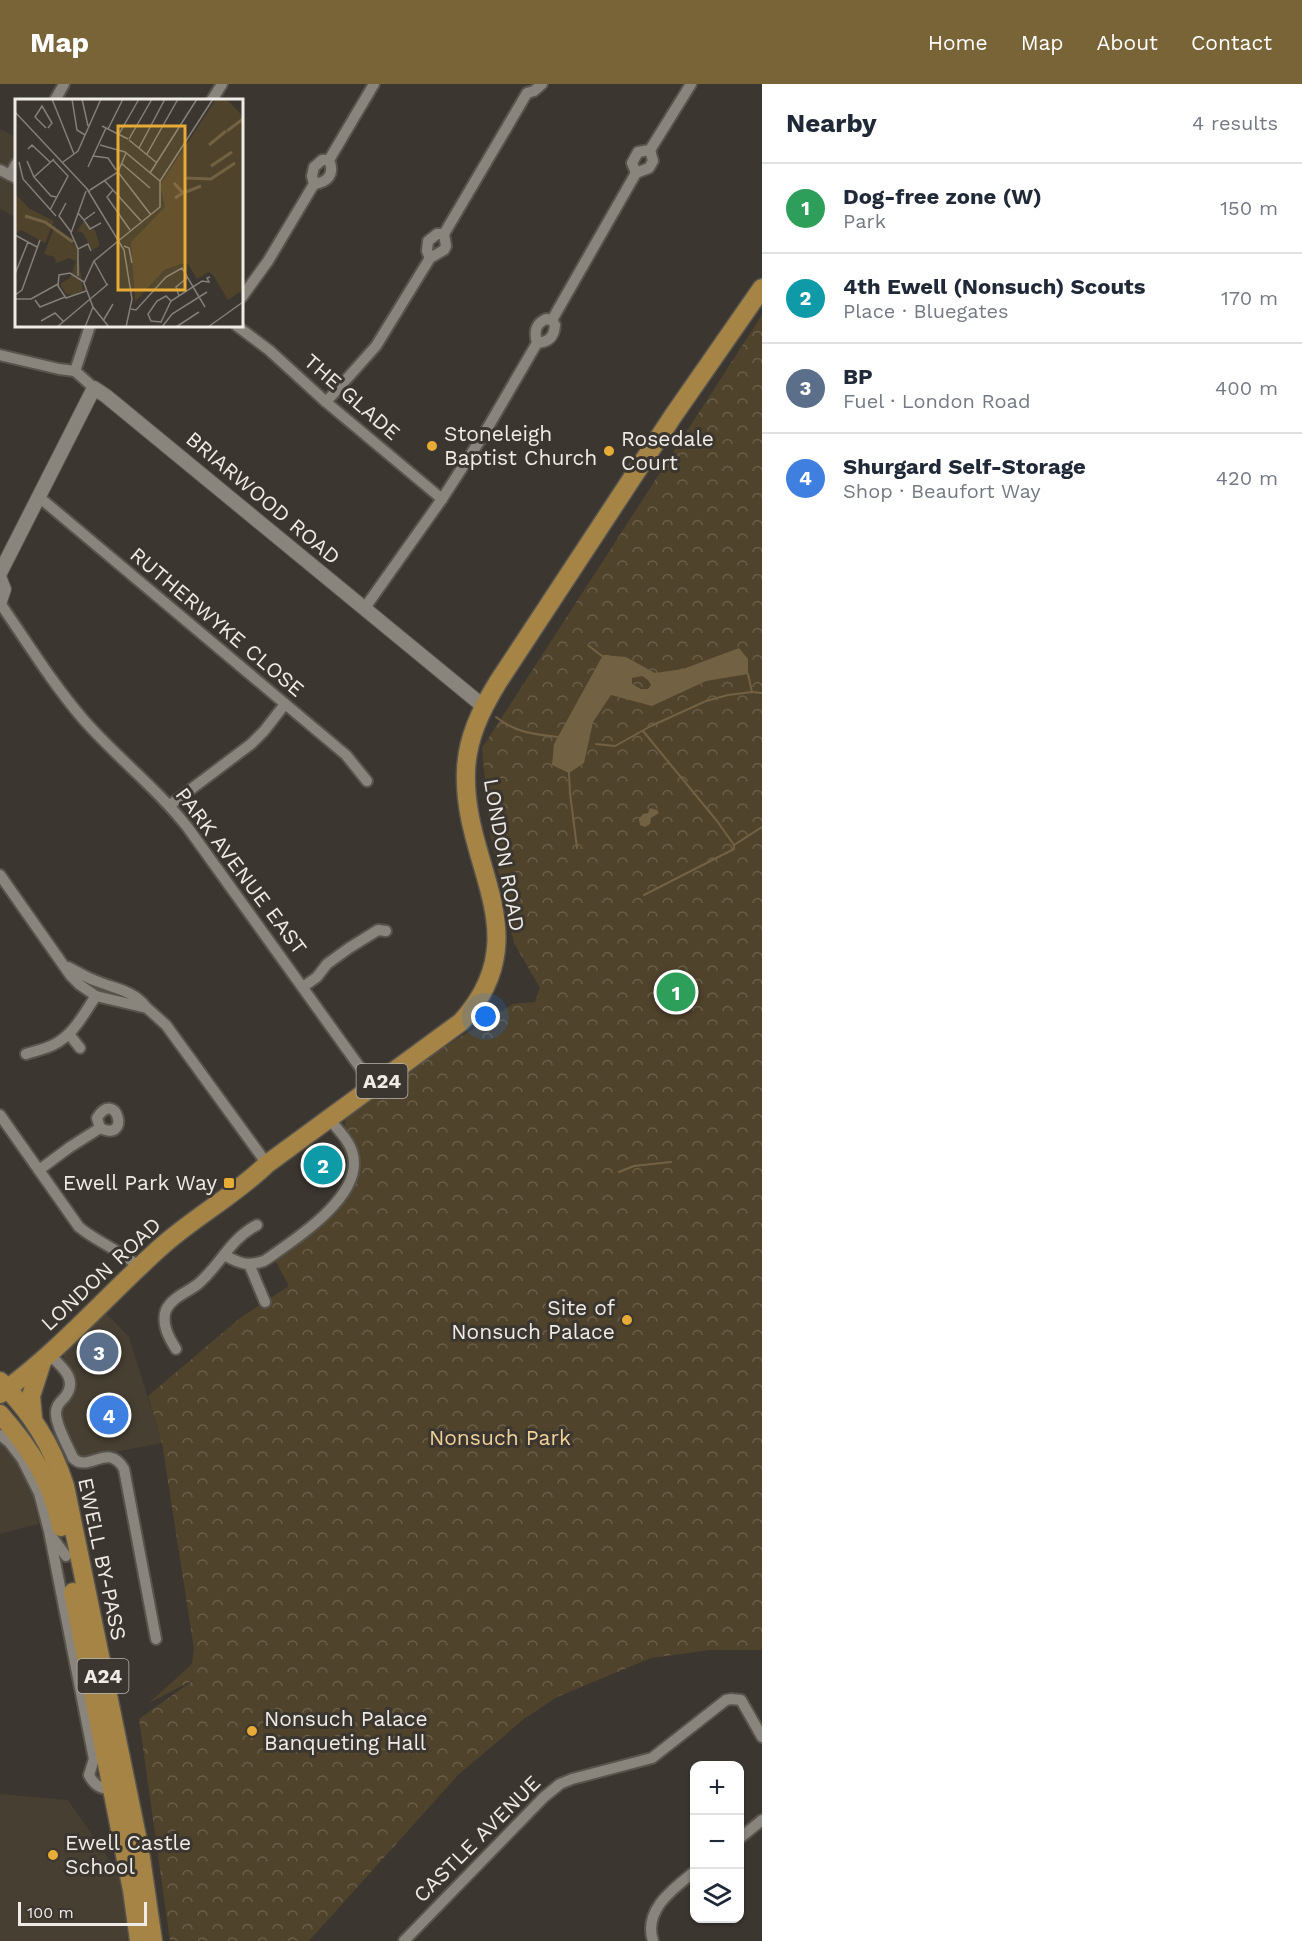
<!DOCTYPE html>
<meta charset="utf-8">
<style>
:root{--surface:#fff;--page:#f6f6f7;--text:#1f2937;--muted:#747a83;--line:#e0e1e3;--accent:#796437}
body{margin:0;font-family:"Work Sans",sans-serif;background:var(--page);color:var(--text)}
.controls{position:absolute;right:18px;bottom:18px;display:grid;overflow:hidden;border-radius:12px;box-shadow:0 2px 4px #0004}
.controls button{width:54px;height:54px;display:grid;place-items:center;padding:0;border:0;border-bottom:2px solid var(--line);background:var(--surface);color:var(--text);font:30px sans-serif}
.scale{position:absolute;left:18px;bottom:15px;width:129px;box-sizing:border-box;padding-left:6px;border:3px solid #efece7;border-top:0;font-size:16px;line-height:21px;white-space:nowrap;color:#efece7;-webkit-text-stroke:4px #3b362f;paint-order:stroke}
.you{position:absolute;left:486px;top:933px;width:21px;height:21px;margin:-15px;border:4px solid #fff;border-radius:50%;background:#1a73e8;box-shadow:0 0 0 9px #1a73e833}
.badge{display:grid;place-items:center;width:39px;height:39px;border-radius:50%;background:var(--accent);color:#fff;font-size:20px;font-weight:700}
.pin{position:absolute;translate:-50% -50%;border:3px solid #fff;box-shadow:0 2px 6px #0006}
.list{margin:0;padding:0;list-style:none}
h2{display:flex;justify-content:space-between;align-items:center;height:78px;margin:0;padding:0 24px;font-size:26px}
h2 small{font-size:20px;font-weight:400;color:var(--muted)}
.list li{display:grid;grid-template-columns:39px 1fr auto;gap:18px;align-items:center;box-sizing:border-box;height:90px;padding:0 24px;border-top:2px solid var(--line)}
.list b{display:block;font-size:22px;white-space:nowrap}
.list p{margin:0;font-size:20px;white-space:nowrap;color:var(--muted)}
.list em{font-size:20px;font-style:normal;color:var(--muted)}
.icon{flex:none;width:33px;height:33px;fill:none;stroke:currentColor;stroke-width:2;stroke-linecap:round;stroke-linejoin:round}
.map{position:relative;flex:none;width:762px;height:1857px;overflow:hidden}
header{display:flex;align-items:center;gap:36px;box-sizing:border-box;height:84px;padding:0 30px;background:var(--accent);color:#fff}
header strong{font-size:28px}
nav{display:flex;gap:33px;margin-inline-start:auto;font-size:21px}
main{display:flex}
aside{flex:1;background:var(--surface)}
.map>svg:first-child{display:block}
</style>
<header>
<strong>Map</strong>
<nav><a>Home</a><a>Map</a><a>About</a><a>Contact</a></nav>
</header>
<main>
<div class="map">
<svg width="762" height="1857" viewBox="0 0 762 1857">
<defs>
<pattern id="park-crowns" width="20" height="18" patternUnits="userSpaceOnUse" patternTransform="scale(1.5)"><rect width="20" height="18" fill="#50432c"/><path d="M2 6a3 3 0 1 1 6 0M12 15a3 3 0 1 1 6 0" fill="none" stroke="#6a5e4b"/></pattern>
</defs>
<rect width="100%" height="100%" fill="#3b362f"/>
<!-- built -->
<g fill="#463f32">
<polygon points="0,45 16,53 16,133 0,125"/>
<polygon points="104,1227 129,1253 162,1359 78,1375 60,1332 62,1323 73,1310 74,1302 65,1279 63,1270 64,1266"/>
<polygon points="0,1358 5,1361 15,1374 23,1389 32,1410 39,1440 0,1450"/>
<polygon points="0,1710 68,1716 120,1791 128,1857 0,1857"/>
</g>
<!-- park -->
<polygon fill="url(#park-crowns)" points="762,231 762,1566 710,1566 651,1574 557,1613 524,1635 458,1691 309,1857 170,1857 139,1635 195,1595 149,1619 192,1580 194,1565 162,1359 148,1312 240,1234 289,1202 275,1176 335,1131 353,1100 357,1067 344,1046 346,1034 422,977 513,920 535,918 540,904 514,859 490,750 482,664"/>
<!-- water -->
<g fill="#736143" fill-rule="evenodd">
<path d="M739,564L748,575V590L706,597L652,622L611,611L593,638L584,679L569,689L552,681L554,660L603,571L626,573L655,589L683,585ZM642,592L648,596L651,601L648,605H641L632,600V594Z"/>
<polygon points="650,724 657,726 659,729 651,734 650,740 645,743 640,741 639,735 643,730 648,729"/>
</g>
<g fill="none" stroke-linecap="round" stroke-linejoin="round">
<!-- stream -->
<g stroke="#736143" stroke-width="2">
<polyline points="589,562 602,572"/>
<polyline points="748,590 752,608 762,609"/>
<path d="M496,633C516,649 534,650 558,653"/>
<polyline points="643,647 717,737 734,761 734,765 644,811"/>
<polyline points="596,660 615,662 651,642 706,617 728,611 752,608"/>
<polyline points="569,689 570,709 577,764"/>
<polyline points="734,761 762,743"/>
<polyline points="619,1088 634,1082 671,1078"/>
</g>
<!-- minor casing -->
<g stroke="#57544d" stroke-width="14">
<g id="minor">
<polyline points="55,16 64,0"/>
<polyline points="212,16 222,0"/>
<polyline points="329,76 374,0"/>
<polyline points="0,86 16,94"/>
<polyline points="636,89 632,79 638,68 650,66 691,0"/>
<polyline points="10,91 16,80"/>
<path d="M314,100C328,98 335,90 329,76"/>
<polyline points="430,174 427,167 428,157 437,150 444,150"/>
<polyline points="242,213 268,177 314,100 312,92 314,83 322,76 329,76"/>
<polyline points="552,236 636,89 649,84 653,77 650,66"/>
<polyline points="237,242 269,266 326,318 442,415"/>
<path d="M537,259C549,258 554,253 555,241L552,236"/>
<polyline points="0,271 59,285 75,287 94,304"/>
<polyline points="75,287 90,242"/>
<polyline points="326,318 376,262 430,174 444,166 446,162 444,150 527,9 534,7 542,0"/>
<polyline points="39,413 346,671 367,697"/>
<path d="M0,519C27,558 52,599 83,635C116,673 157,704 188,744L374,1003"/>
<path d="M364,525L442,415L484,350L537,259C534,248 535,240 546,235L552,236"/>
<polyline points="170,721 251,660 264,647 285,620"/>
<polyline points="0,791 71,892 80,901 96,912 147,924 166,941 267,1080"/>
<path d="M68,883C78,888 88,895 99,898C116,905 134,907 146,923"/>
<polyline points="303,903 317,893 327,880 349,864 378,846 386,847"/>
<polyline points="69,950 80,964"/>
<path d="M26,970C35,967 45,965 53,961C74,951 84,929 96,912"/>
<path d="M0,1031L79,1143C98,1159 121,1166 139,1183"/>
<path d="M39,1086L70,1063L100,1044L97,1034C116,1003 132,1059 100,1044"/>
<path d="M224,1171C240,1179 246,1183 264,1177C293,1157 363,1113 353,1071C350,1057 338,1046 330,1036"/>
<polyline points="249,1180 265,1218"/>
<path d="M176,1265C169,1254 161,1240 166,1226C172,1213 188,1208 198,1200C221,1180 230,1155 257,1141"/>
<path d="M49,1270C61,1282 79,1295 65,1313C60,1318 56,1322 56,1329C56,1342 68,1362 73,1374C88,1390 108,1357 124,1385L156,1555"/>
<path d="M0,1351L9,1358L22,1375L39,1409L49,1447L94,1675L89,1691C94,1701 101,1706 113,1705"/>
<polyline points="52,1453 66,1472"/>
<polyline points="740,1754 762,1736"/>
<polyline points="404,1857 544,1713 560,1700 572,1695 652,1674 726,1616 731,1615 741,1616 762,1653"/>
<path d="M653,1857C643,1826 673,1805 694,1788"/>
</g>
</g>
<!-- tertiary casing -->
<g stroke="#57544d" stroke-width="16">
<g id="tertiary">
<polyline points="0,489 94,304 106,312 483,622"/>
<polyline points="0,495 4,505 0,517"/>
</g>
</g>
<!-- trunk casing -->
<g stroke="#57544d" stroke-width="21">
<g id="trunk">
<path d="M0,1297C31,1329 51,1359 65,1402L140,1767L153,1857"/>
<path d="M0,1310C60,1267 108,1210 162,1162C196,1132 235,1111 267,1080L461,938C540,851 462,781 466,687C467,654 481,626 498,598L673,332L762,204"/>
<path d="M0,1330C30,1364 52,1398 61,1443"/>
<polyline points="33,1334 31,1312 42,1278"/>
<polyline points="73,1508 132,1806 139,1857"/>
</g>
</g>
<!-- minor -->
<use href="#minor" stroke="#8a857c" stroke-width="10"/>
<!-- tertiary -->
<use href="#tertiary" stroke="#8a857c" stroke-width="14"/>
<!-- trunk -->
<use href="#trunk" stroke="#a58446" stroke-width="18"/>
</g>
<!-- markers -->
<g fill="#e7ac36" stroke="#3b362f" stroke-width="2">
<circle cx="432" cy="362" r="6"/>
<circle cx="609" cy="367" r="6"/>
<rect x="223" y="1093" width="12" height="12" rx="3"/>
<circle cx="627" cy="1236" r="6"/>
<circle cx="252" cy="1647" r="6"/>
<circle cx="53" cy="1771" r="6"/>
</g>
<g text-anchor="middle" stroke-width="6" stroke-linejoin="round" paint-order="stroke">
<!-- shield labels -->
<g fill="#3b362f" stroke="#b9b5b0" stroke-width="1.5">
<rect x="356.5" y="980" width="51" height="34" rx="4.5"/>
<rect x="77.5" y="1575" width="51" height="34" rx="4.5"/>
</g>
<g font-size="20" font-weight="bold" fill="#efece7">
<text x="382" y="1004">A24</text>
<text x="103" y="1599">A24</text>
</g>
<!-- street labels -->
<g font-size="21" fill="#efece7" stroke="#3b362f">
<text transform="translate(352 313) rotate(41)" y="7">THE GLADE</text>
<text transform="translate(263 414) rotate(40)" y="7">BRIARWOOD ROAD</text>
<text transform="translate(217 538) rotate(40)" y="7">RUTHERWYKE CLOSE</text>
<text transform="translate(504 771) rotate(80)" y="7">LONDON ROAD</text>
<text transform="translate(241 787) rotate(53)" y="7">PARK AVENUE EAST</text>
<text transform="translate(101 1190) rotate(-43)" y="7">LONDON ROAD</text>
<text transform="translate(102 1475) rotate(78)" y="7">EWELL BY-PASS</text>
<text transform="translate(477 1755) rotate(-45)" y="7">CASTLE AVENUE</text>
</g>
<!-- poi labels -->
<g font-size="21" fill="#efece7" stroke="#3b362f" text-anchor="start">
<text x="444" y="357">Stoneleigh<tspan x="444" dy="24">Baptist Church</tspan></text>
<text x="621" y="362">Rosedale<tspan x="621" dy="24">Court</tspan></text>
<text x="217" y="1106" text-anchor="end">Ewell Park Way</text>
<text x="615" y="1231" text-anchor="end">Site of<tspan x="615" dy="24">Nonsuch Palace</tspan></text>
<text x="264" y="1642">Nonsuch Palace<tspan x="264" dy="24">Banqueting Hall</tspan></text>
<text x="65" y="1766">Ewell Castle<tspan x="65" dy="24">School</tspan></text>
</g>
<!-- park labels -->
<g font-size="21" fill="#f2d19a" stroke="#3b362f">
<text x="500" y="1361">Nonsuch Park</text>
</g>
</g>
<!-- overview -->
<g transform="translate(15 15)">
<rect width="228" height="228" fill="#3b362f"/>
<path d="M201,0H211L228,17V191L213,201L198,176L194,173L182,180L173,165H165L149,171L120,203L116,143L150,108L145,86ZM0,95L15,110L39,122L30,144L6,131L0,135ZM69,122L80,132L84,143V147L77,151L68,134L62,132ZM41,124L40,130L62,148L68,191L58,196L51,195L45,185L55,179L61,162L54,159L42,164L39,158L29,155Z" fill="#50432c"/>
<path fill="none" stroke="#736143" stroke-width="3" d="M212,32L228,20M194,46L211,32M196,67L217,53M169,79L196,80L220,64M159,84L168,94L160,99M168,94L186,87M10,117L30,123L58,143"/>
<path fill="none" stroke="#837f79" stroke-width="1.5" d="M37,0L59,55M57,0L62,31L70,36M67,0L73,27M0,13L75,93M87,27L113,40M31,29L20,18L27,7L37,24L33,29M93,30L108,0M104,35L124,0M114,40L137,0M114,41L142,64M85,46L110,53L145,82M124,49L150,0M13,50L17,46L35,63M132,55L163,0M78,57L93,59L101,71M12,62L19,78L36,97L42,98M4,63L8,80L41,117M48,63L63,52L86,0M106,64L135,89M73,68L91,29M103,73L136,116M135,74L182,0M19,78L39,60M89,81L126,122M72,90L109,151L117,200L111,228M75,91L103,73L111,54M98,91L92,98L115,131M51,104L44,117L56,133M35,111L53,77L38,61M63,114L69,121L80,113M69,121L75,130L86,124M0,136L22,148M102,143L145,108V82L198,0M109,147L114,149L117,164M63,150L73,145L76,152M79,162L92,186M0,175L13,143M63,177V150L56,134L71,92M69,183L55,174L44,176L43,187L51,199L71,192M0,196L7,191L25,141M164,197L161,188L173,178M0,200H16L43,185M20,201L25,208L50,198M116,210L121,211L151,178L167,169L190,208M26,222L40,214L49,223M88,222L98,205M146,223L156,202L187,182L194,183L192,179L195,178M147,223L136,222L133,215L142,202L151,197L156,202M42,228L93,185M70,228L78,208M94,228L78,208L69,184L79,162L102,143M147,228L157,215L192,193M161,228L184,213L178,217M193,228L228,203"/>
<path fill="#e7ac36" fill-opacity="0.15" stroke="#e7ac36" stroke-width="3" d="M103,27H170V191H103Z"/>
<rect width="228" height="228" fill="none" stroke="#efece7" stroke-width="3"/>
</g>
</svg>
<div class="controls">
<button>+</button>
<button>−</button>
<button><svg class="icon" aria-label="layers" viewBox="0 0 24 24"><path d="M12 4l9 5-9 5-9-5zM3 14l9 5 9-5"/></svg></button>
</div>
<div class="scale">100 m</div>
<div class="you"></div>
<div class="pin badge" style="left:676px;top:908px;background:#2e9e5b">1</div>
<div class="pin badge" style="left:323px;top:1081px;background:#0f9aa8">2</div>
<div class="pin badge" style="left:99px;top:1268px;background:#5c6f8a">3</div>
<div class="pin badge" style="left:109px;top:1331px;background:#3f7fe0">4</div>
</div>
<aside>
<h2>Nearby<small>4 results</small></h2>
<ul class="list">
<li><span class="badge" style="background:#2e9e5b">1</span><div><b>Dog-free zone (W)</b><p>Park</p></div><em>150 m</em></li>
<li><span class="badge" style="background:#0f9aa8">2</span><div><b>4th Ewell (Nonsuch) Scouts</b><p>Place · Bluegates</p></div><em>170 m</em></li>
<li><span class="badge" style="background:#5c6f8a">3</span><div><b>BP</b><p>Fuel · London Road</p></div><em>400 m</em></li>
<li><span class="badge" style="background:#3f7fe0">4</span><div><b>Shurgard Self-Storage</b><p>Shop · Beaufort Way</p></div><em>420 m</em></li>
</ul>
</aside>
</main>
